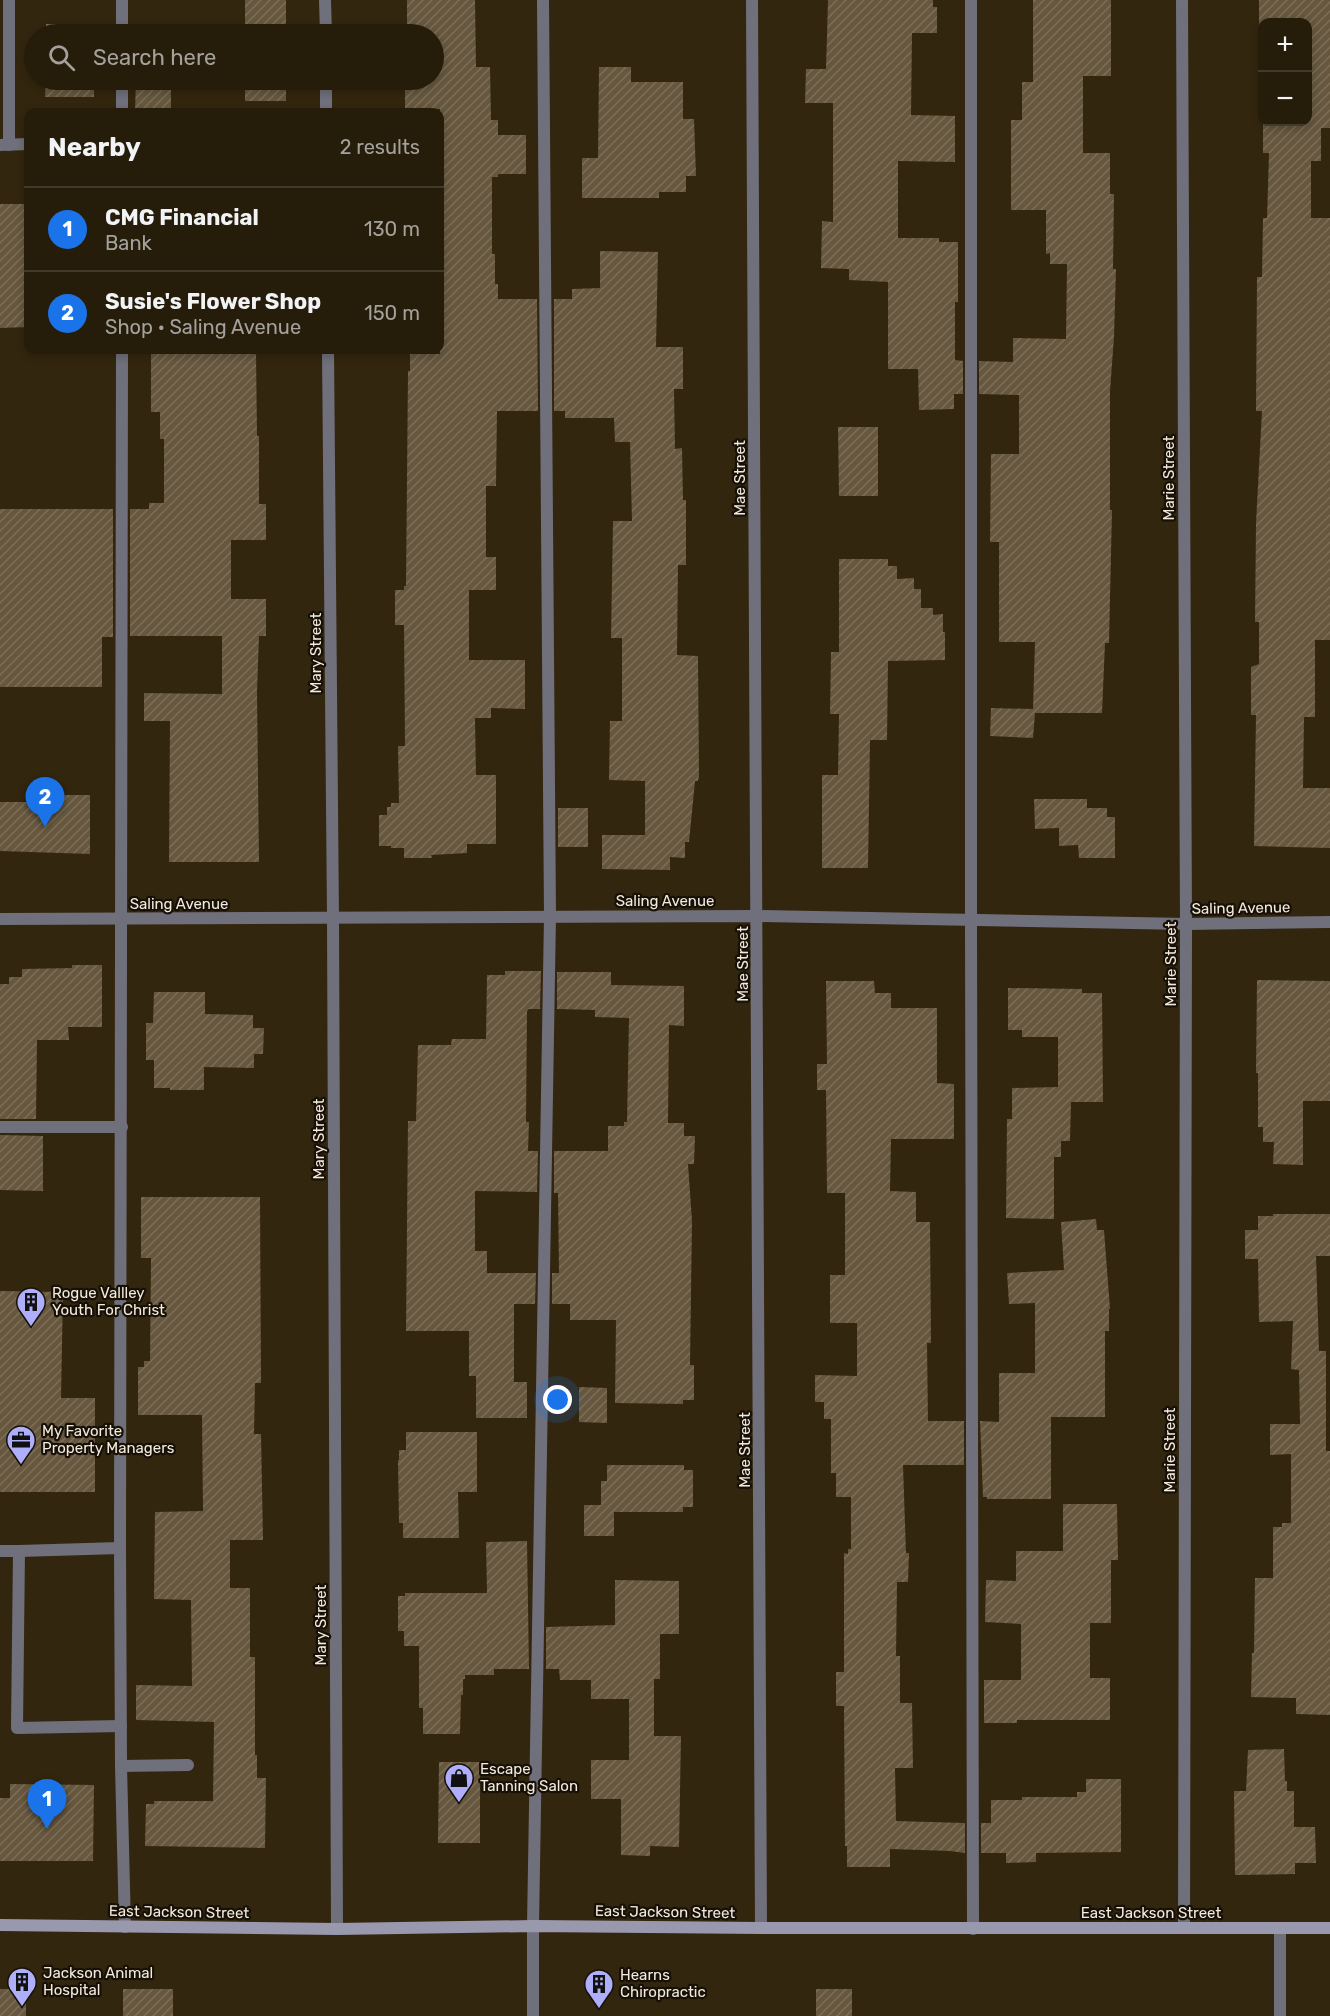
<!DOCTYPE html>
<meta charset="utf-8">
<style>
:root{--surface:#261c0a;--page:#322918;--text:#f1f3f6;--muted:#a4a19c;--line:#423a2b;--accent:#1a73e8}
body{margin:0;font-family:Rubik,sans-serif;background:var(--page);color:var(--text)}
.controls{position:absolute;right:18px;top:18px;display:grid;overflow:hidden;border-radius:12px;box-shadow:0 3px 9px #0003}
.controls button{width:54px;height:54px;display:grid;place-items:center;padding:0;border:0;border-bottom:2px solid var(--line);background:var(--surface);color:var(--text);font:30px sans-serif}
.you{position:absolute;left:558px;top:1400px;width:21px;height:21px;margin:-15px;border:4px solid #fff;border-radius:50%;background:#1a73e8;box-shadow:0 0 0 9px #1a73e833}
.badge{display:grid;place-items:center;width:39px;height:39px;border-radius:50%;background:var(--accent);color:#fff;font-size:20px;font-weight:700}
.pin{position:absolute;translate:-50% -50px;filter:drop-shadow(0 2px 3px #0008)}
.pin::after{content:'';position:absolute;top:32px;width:21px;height:18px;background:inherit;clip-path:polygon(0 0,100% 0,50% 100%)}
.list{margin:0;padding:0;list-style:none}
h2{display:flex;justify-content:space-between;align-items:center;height:78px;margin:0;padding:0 24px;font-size:26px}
h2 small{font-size:20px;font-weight:400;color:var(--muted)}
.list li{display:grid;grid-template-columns:39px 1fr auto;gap:18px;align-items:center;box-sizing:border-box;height:84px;padding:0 24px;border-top:2px solid var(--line)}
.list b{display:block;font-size:22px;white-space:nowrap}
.list p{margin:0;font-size:20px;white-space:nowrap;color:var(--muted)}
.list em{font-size:20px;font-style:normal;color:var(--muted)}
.icon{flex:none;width:33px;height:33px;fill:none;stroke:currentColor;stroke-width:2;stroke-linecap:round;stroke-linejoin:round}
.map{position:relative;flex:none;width:1330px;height:2016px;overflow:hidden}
.search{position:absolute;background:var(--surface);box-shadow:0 3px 9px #0003;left:24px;top:24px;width:420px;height:66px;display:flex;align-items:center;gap:15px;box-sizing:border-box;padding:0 21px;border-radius:33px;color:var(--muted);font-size:22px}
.panel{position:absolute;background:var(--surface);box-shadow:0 3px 9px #0003;left:24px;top:108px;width:420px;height:246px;border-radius:12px}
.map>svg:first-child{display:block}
</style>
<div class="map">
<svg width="1330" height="2016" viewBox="0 0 1330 2016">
<defs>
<pattern id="building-hatch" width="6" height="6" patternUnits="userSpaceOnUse" patternTransform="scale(1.5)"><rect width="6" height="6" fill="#66573e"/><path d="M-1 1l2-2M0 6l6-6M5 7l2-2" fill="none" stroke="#7c6f59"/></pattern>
</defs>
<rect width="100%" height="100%" fill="#33260e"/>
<!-- building -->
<g fill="url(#building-hatch)">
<rect x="245" y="0" width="41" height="34"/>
<polygon points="407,0 475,0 476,67 490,67 491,120 498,120 498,135 526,135 526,174 498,174 498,177 492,177 492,254 495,254 495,284 498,284 498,299 537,299 538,411 497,411 496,486 486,486 486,557 496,557 496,590 469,590 469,660 525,660 525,709 491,708 491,718 475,718 476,775 496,775 496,844 467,844 467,853 431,855 432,858 404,858 404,848 391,848 391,846 379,846 379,815 387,815 387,807 391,807 391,803 399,803 398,746 405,746 404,625 395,625 395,590 404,590 404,586 406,586 408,371 410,371 410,354 440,354 440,109 405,110 405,80 434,80 434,34 407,34"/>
<polygon points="828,0 933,0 933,7 937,7 937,33 912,33 911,115 955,116 955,162 898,161 898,238 939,238 939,242 958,242 958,302 955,302 955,360 963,361 963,394 954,394 954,409 919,410 918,369 888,369 888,282 849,280 849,269 821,268 822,221 833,222 833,103 805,103 806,69 826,69"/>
<polygon points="1033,0 1111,0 1111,76 1083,76 1083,153 1110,153 1110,194 1114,194 1113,269 1116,269 1114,337 1110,391 1110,510 1112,510 1109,643 1105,643 1102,713 1035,713 1033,738 990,736 991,708 1033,709 1035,642 999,642 999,542 990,542 991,454 1019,454 1019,395 979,394 979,361 1013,362 1013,338 1066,339 1067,264 1050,264 1050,253 1046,254 1046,210 1011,210 1011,120 1022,120 1022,82 1033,82"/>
<polygon points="1259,0 1330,0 1330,128 1321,128 1321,161 1311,161 1311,218 1330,218 1330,640 1315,640 1315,717 1304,717 1303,788 1330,788 1330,848 1254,846 1256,715 1251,715 1251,667 1259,664 1259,622 1255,622 1256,523 1262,411 1256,411 1257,277 1262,277 1263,218 1267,218 1269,153 1263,153 1263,122 1308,122 1308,22 1263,22 1263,111 1259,111"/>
<rect x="46" y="24" width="48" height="10"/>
<polygon points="599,67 631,67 631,82 683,82 683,119 694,119 696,176 686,176 686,192 659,192 659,198 582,198 582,158 598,158"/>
<polygon points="46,80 94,80 94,97 45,97"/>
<polygon points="136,80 175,80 175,82 171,82 171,110 135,110"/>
<rect x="245" y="80" width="41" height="21"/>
<polygon points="0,204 28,204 28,327 0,328"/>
<polygon points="600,251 658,252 656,347 683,347 683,389 674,389 675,449 682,448 683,500 686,500 686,565 678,565 677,655 698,656 699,776 698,781 695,781 689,842 685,842 685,858 670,857 670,870 602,869 602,835 645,835 645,781 609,780 610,721 622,721 622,638 611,638 613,521 632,521 630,442 615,442 614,418 565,418 565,411 554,411 554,299 572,299 572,289 600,288"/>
<polygon points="256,352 257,436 259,436 259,504 266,504 266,540 231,540 231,599 266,599 266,636 259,636 257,692 259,862 169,862 170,721 144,721 144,693 222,694 222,636 130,636 130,509 149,509 149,503 164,503 164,439 160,439 160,412 151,412 151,353"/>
<polygon points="838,427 878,427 878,496 839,496"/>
<polygon points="0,509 113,509 113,637 102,637 102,687 0,687"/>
<polygon points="839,559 888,559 888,566 897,566 897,579 914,578 914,589 921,589 921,608 933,608 933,615 943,614 943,632 945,632 945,660 888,661 887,740 870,740 868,868 822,868 822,775 838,775 839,714 830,714 831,652 839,652"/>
<polygon points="40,795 90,795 90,854 0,851 0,802 40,802"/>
<polygon points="1034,799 1087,799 1087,808 1107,808 1107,817 1115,817 1115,858 1079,858 1078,845 1059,846 1059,828 1035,829"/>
<rect x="558" y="808" width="30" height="39"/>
<polygon points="72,965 102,965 102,1027 68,1027 69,1040 37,1040 36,1119 0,1119 0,984 9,984 9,977 22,977 22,969 72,968"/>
<polygon points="505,971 541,971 540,1009 529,1009 527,1011 526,1122 529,1122 528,1151 538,1151 537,1192 475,1191 475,1251 487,1251 487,1273 536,1273 535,1304 514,1304 514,1382 527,1382 527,1418 476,1418 476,1376 469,1376 469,1331 406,1331 408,1121 416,1121 418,1045 451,1045 452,1039 486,1039 487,975 505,975"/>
<polygon points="557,972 611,972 611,985 684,986 684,1026 669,1025 668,1123 684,1123 684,1136 695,1136 694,1164 688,1164 692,1221 690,1365 694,1365 694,1400 683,1400 683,1404 615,1403 616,1320 570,1320 570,1304 552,1304 552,1273 559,1273 558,1193 554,1193 554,1151 608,1151 608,1126 624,1126 624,1122 627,1122 629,1018 595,1017 595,1010 557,1009"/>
<polygon points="1257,980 1330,981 1330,1101 1303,1101 1303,1165 1273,1164 1274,1142 1263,1142 1263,1127 1258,1127 1258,1073 1256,1073"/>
<polygon points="826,981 874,981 875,993 891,993 891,1008 937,1008 937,1083 954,1084 954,1139 891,1139 890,1191 916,1192 916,1222 930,1222 931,1343 927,1343 928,1421 964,1421 964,1465 903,1465 906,1553 909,1553 908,1582 897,1582 896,1656 900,1656 900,1703 912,1703 913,1768 895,1768 896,1821 965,1823 965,1853 950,1851 890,1849 890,1867 847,1867 847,1846 845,1846 844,1706 836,1706 836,1672 844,1672 844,1553 848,1554 848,1549 851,1549 851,1497 836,1497 836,1473 831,1473 831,1419 824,1419 824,1402 815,1402 815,1375 857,1376 857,1323 830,1323 830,1275 845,1275 845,1193 827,1193 826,1090 817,1090 817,1064 827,1064"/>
<polygon points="1008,988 1082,989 1082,993 1102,993 1103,1102 1071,1102 1070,1141 1061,1141 1061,1157 1054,1157 1054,1219 1006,1218 1007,1119 1012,1119 1012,1088 1058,1087 1058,1037 1022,1037 1022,1030 1008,1030"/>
<polygon points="154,992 205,992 205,1014 253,1015 253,1028 264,1028 263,1054 254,1054 254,1068 204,1067 204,1090 170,1090 170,1088 154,1088 154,1060 146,1060 146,1023 153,1023"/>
<polygon points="0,1135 43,1136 43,1191 0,1190"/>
<polygon points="141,1197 260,1197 261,1383 255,1383 254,1434 261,1434 263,1540 230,1540 230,1588 250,1588 250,1657 255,1657 255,1755 257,1755 257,1778 266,1778 265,1848 145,1846 146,1804 154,1804 154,1801 213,1801 214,1722 136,1720 136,1685 192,1686 191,1600 154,1599 155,1512 203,1511 202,1415 138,1415 138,1367 144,1367 144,1361 150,1361 151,1258 141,1258"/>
<polygon points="1273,1214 1330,1214 1330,1256 1316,1256 1319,1351 1326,1351 1326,1451 1330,1451 1330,1715 1296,1714 1296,1698 1251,1697 1252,1653 1254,1653 1255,1578 1273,1578 1273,1527 1282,1527 1282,1523 1291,1523 1291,1454 1270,1455 1270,1424 1300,1424 1299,1370 1291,1369 1293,1321 1259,1322 1258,1259 1245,1259 1245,1230 1258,1230 1258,1216 1273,1216"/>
<polygon points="1096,1219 1097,1230 1104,1230 1110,1309 1109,1309 1109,1331 1105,1331 1105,1417 1051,1417 1051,1499 987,1499 987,1497 983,1497 980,1421 999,1422 999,1373 1035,1373 1035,1303 1009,1304 1007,1273 1064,1270 1061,1222"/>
<polygon points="0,1291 63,1292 61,1398 95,1398 95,1492 0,1492"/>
<polygon points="579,1387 607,1388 607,1423 579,1422"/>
<polygon points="406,1432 477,1432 477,1492 458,1492 459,1538 403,1538 403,1523 399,1523 398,1460 399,1460 399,1450 406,1450"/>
<polygon points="607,1465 684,1465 684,1470 693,1470 693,1507 683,1507 683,1512 614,1512 614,1536 584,1536 584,1505 601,1505 601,1481 607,1481"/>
<polygon points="1063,1504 1117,1504 1118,1560 1111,1560 1111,1623 1090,1623 1090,1678 1110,1678 1110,1720 1017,1720 1017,1723 984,1723 984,1680 1021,1680 1021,1624 985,1622 986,1580 1016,1581 1016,1551 1063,1551"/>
<polygon points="527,1541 529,1669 494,1669 494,1675 465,1675 465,1679 463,1679 463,1695 461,1695 460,1734 423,1734 423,1708 419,1708 419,1646 404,1646 404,1631 398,1631 398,1596 405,1596 405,1593 487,1593 486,1542"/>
<polygon points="615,1580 679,1581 679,1634 660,1634 660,1679 654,1679 654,1736 681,1736 679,1847 650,1846 650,1856 621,1855 621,1799 591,1799 591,1760 629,1760 629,1699 591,1699 591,1680 560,1680 559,1669 546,1669 546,1627 615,1625"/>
<polygon points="1284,1749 1285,1781 1287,1781 1287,1791 1294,1791 1294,1827 1315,1827 1316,1863 1295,1863 1295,1874 1235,1875 1234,1791 1246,1791 1248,1750"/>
<polygon points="439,1762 480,1762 480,1843 438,1843"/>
<polygon points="1086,1779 1121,1779 1121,1852 1036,1853 1036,1862 1006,1863 1006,1853 981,1853 981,1823 991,1823 991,1800 1022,1800 1022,1797 1077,1797 1077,1792 1086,1792"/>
<polygon points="10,1784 94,1785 93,1861 0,1861 0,1798 10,1798"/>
<rect x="0" y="1989" width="26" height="27"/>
<rect x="123" y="1989" width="50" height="27"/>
<rect x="816" y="1989" width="36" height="27"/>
</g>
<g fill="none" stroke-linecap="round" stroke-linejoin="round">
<!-- lane -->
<g stroke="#70707c" stroke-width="12">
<polyline points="9,0 9,145"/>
<polyline points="971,0 971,920 973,1929"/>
<polyline points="122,34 122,0"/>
<polyline points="122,112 122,80"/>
<polyline points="0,145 28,144"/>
<polyline points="122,350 120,1548 121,1766 125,1927"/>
<polyline points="0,1127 122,1127"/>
<polyline points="0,1551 19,1551 17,1728 121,1726"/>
<polyline points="19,1551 120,1548"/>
<polyline points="121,1766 188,1765"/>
<polyline points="533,1926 550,916 543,0"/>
</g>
<!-- street -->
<g stroke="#70707c" stroke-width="12">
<polyline points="325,0 326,34"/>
<polyline points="752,0 761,1928"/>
<polyline points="1182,0 1186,924 1184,1928"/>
<polyline points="326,80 326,112"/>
<polyline points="328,350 333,918 337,1929"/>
<polyline points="0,919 757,916 1186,924 1330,922"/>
<polyline points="1280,1929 1280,2016"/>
<polyline points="533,2016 533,1926"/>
</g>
<!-- secondary -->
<polyline stroke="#9899ad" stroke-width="12" points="0,1925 337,1929 533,1926 761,1928 1330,1928"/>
</g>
<!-- icons -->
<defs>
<g id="building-pin" transform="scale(1.5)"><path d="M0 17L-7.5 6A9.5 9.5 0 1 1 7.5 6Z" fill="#aeaefb" stroke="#161007"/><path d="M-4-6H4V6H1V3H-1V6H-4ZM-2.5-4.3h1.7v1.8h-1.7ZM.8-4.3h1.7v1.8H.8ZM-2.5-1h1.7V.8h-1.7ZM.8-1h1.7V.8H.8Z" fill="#111"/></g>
<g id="office-pin" transform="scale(1.5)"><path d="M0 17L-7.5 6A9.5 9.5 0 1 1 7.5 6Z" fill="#aeaefb" stroke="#161007"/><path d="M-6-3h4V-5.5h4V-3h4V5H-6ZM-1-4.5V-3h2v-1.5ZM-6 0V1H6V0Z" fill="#111"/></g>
<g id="shop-pin" transform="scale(1.5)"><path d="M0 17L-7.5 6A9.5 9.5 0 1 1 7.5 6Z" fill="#aeaefb" stroke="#161007"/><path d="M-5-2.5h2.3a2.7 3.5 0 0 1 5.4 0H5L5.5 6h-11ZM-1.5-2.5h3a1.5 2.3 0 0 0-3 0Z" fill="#111"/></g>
</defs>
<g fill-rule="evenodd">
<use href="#building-pin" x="31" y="1302"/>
<use href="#office-pin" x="21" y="1440"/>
<use href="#shop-pin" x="459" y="1778"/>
<use href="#building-pin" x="22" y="1982"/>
<use href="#building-pin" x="599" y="1984"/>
</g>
<g text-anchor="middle" stroke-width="4.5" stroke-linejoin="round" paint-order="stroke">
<!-- street labels -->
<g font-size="15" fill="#f3e9dc" stroke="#161007">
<text transform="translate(740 478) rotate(-90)" y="5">Mae Street</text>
<text transform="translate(1169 478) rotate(-90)" y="5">Marie Street</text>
<text transform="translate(316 653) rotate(-90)" y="5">Mary Street</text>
<text x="665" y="906">Saling Avenue</text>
<text x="179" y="909">Saling Avenue</text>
<text transform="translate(1241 908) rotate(-1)" y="5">Saling Avenue</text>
<text transform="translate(743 964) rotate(-90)" y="5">Mae Street</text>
<text transform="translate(1171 964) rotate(-90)" y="5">Marie Street</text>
<text transform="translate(319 1139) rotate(-90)" y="5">Mary Street</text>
<text transform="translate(745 1450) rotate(-90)" y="5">Mae Street</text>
<text transform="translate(1170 1450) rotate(-90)" y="5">Marie Street</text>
<text transform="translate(321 1625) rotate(-90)" y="5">Mary Street</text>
<text transform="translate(179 1912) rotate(1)" y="5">East Jackson Street</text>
<text transform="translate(665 1912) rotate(1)" y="5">East Jackson Street</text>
<text x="1151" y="1918">East Jackson Street</text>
</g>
<!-- poi labels -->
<g font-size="15" fill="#f3e9dc" stroke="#161007" text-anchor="start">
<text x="52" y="1298">Rogue Vallley<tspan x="52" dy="17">Youth For Christ</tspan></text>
<text x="42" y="1436">My Favorite<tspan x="42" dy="17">Property Managers</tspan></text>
<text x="480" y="1774">Escape<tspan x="480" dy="17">Tanning Salon</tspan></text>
<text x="43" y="1978">Jackson Animal<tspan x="43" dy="17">Hospital</tspan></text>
<text x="620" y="1980">Hearns<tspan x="620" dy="17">Chiropractic</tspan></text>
</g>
</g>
</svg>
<div class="controls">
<button>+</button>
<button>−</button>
</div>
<div class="you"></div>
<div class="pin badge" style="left:47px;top:1829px">1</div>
<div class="pin badge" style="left:45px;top:827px">2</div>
<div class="search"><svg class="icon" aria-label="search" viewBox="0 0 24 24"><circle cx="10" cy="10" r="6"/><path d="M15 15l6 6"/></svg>Search here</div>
<section class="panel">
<h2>Nearby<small>2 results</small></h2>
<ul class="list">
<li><span class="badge">1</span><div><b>CMG Financial</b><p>Bank</p></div><em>130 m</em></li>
<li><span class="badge">2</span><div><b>Susie's Flower Shop</b><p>Shop · Saling Avenue</p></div><em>150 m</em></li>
</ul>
</section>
</div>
